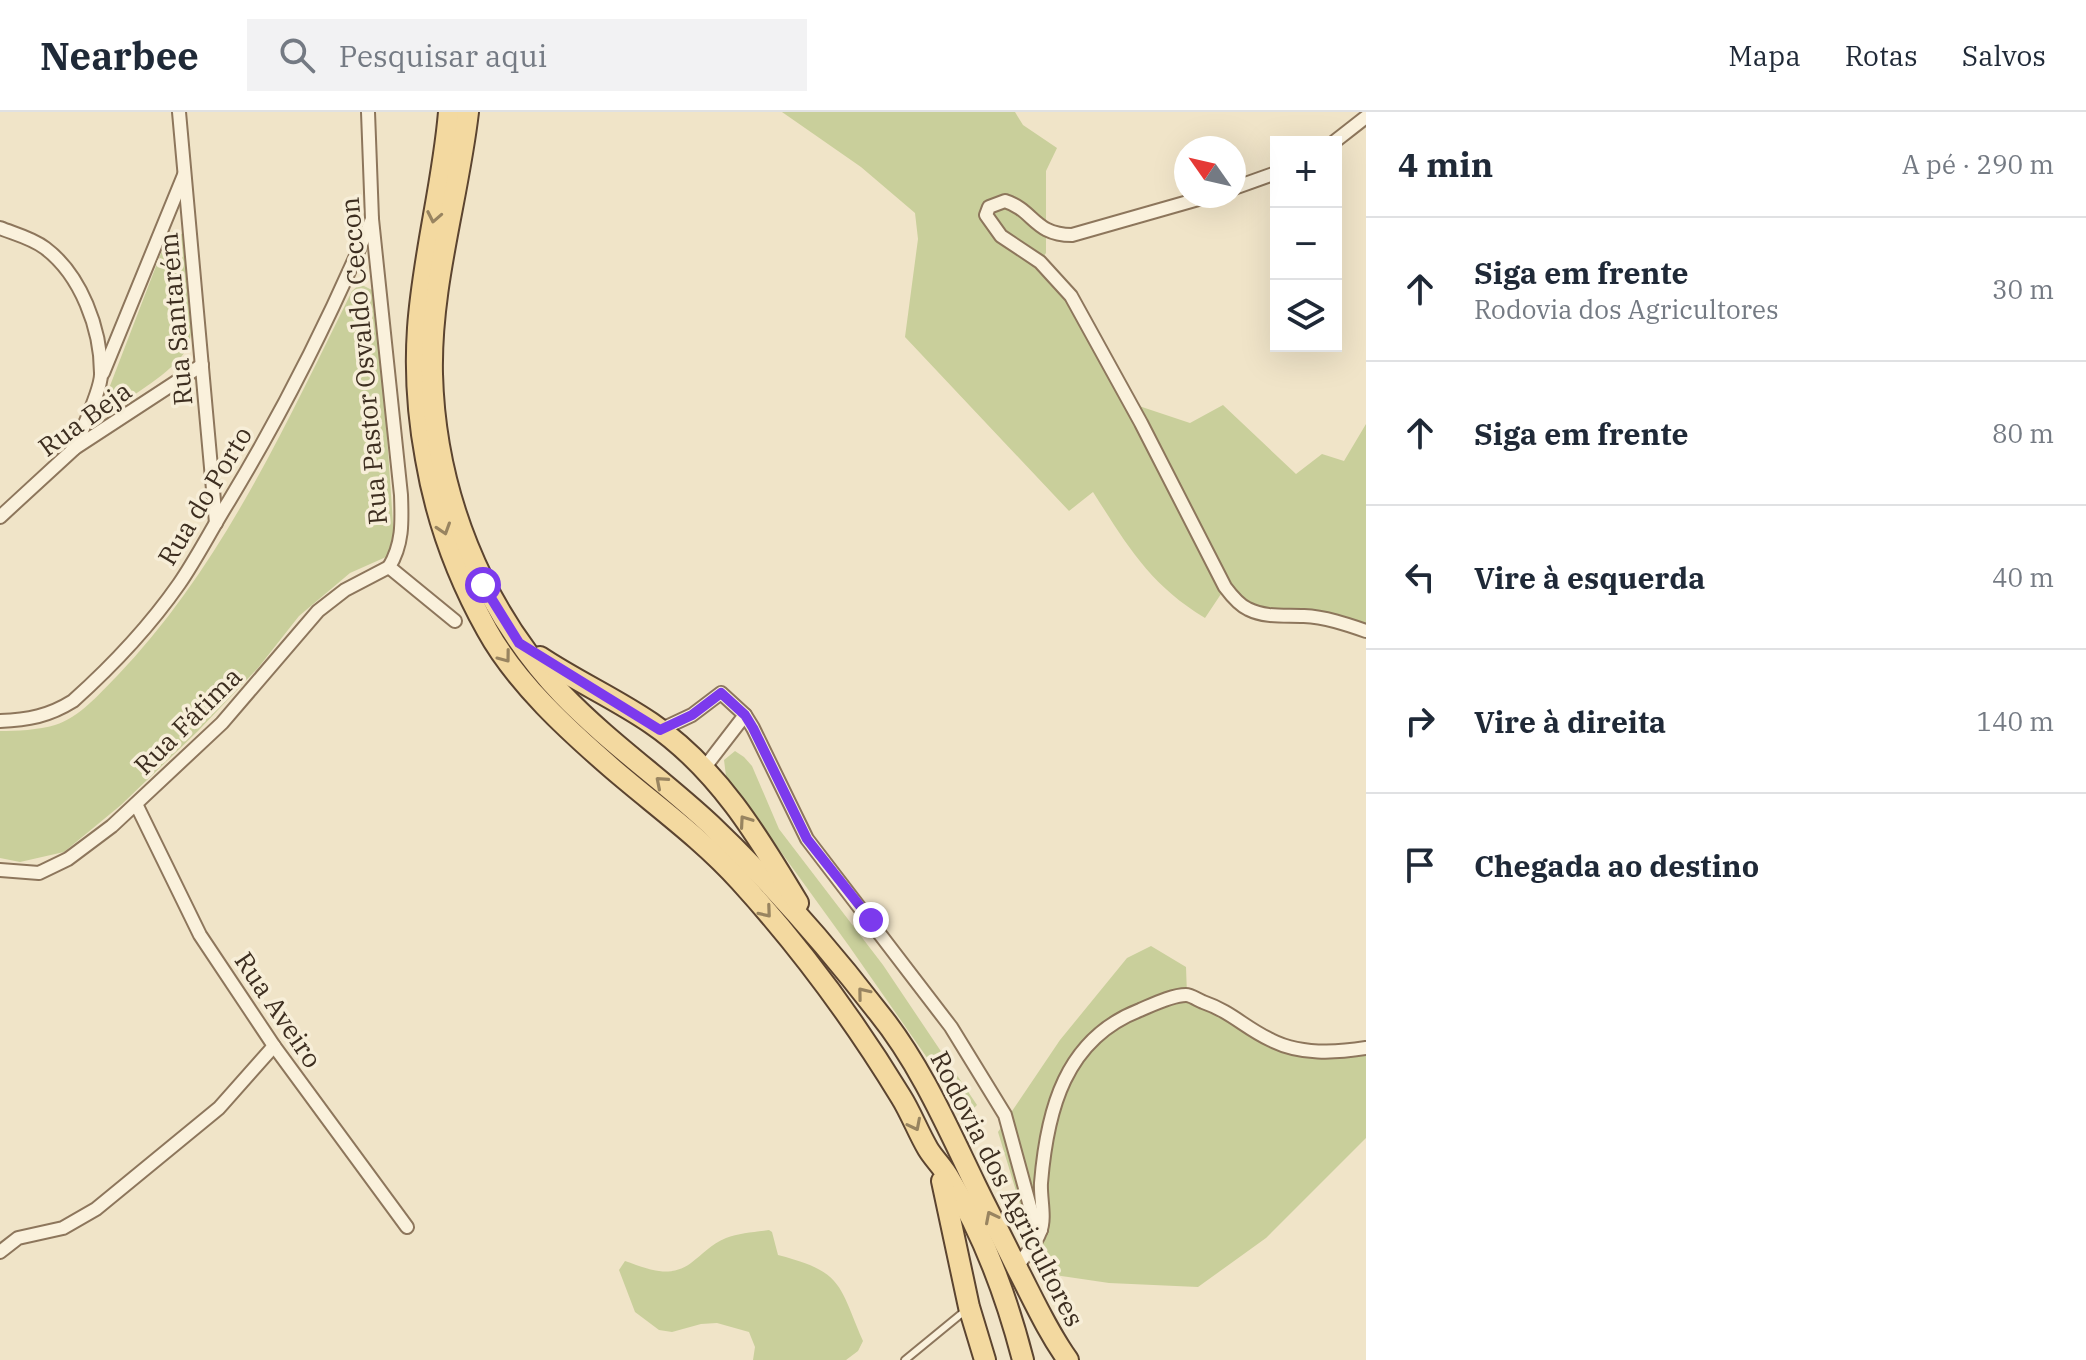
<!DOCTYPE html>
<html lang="pt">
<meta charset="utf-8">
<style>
:root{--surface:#fff;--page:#f2f2f3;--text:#1f2937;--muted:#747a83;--line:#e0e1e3}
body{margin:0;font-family:"IBM Plex Serif",serif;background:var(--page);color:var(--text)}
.controls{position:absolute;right:24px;top:24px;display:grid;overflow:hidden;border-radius:0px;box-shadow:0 8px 32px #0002}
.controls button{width:72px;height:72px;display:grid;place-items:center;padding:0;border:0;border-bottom:2px solid var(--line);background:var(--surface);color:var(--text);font:40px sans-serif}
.compass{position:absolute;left:1174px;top:24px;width:72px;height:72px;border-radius:50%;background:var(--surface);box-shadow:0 8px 32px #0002;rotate:304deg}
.stop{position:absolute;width:24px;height:24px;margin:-18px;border:6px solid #7c3aed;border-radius:50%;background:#fff}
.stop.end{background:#7c3aed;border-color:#fff;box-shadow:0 2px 8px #0008}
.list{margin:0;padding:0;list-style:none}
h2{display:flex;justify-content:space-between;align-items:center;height:104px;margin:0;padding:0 32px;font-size:34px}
h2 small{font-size:26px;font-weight:400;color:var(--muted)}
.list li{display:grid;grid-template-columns:52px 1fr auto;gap:24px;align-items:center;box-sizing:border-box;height:144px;padding:0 32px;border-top:2px solid var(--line)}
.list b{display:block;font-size:30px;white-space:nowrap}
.list p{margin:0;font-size:26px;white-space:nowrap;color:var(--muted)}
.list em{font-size:26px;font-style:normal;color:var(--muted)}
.icon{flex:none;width:44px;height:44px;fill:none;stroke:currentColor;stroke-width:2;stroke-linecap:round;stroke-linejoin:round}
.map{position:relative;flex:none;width:1366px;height:1248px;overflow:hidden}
header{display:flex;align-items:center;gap:48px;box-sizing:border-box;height:112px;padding:0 40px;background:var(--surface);border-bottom:2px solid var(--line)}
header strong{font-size:38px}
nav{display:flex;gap:44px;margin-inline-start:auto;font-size:28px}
.search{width:560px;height:72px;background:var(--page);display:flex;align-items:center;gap:20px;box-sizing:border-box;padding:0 28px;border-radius:0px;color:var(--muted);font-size:30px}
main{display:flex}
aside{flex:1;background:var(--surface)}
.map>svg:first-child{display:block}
</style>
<header>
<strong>Nearbee</strong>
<div class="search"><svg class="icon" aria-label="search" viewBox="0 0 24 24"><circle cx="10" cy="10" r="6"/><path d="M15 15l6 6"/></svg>Pesquisar aqui</div>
<nav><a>Mapa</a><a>Rotas</a><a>Salvos</a></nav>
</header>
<main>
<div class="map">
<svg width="1366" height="1248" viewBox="0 0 1366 1248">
<rect width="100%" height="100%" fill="#f0e4c8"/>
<!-- green -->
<g fill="#c9cf9b">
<path d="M782,0H1015L1023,13L1057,36L1046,59V141L1040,150L1056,165L1130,291L1190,311L1223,293L1296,362L1322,342L1344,349L1366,312V519L1255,499L1225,476L1205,506C1149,472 1127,433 1093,380L1069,399L905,225L918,127L915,101L861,55Z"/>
<path d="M175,118L183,123C185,148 197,213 188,234C180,255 136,281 118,294L110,290L108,279L168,123Z"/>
<path d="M360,172L372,178L381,235L395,441L350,461L299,504L258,556L198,619L121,693L64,740L20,750L0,746V619C16,619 39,618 55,613C79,606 100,581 117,564C222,454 285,314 352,179Z"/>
<polygon points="735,639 744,645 752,654 779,717 883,853 977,993 967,1003 849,834 726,664 724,648"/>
<polygon points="1151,834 1186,855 1187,883 1288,935 1366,936 1366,1026 1266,1126 1198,1175 1109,1171 1041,1161 998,1020 1060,928 1127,846"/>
<path d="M769,1118L772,1120L778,1143C843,1160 838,1171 863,1229L858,1239L846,1248H753L755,1235L749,1220L717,1211L701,1212L672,1220L659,1218L635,1200L619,1158L625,1149C648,1157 669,1167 691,1151C703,1142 711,1132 726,1126C739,1121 755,1120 769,1118Z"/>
</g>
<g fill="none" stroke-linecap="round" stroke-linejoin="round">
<!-- lane casing -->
<g stroke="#8d765c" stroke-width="10">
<polyline id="lane" points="905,1248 966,1198"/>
</g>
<!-- street casing -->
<g stroke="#8d765c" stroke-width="16">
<g id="street">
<polyline points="179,0 216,411"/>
<path d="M368,0L372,107L401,383C402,410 403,432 389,455L455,509"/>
<polyline points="1334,30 1366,5"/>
<polyline points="1234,76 1276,61"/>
<path d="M1209,84L1072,123C1034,123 1034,98 1005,89L989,95L986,103L1001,124L1040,150L1071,184L1141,311L1225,475C1231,483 1239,493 1248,497C1266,506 1285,503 1304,504C1325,505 1346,512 1366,519"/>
<path d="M0,116C15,122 32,126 45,136C81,163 101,217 101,261C102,277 81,319 75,336"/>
<polyline points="103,261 184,63"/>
<polyline points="0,405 75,336 202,253"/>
<path d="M0,609C28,608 49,604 73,589C112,554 149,515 179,472C197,446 212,416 229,389C284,298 331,204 372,107"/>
<polyline points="660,618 692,603 721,581 745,603 753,616 807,727 951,915 1005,1003 1031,1098 1041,1118"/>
<polyline points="705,655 745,603"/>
<polyline points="136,692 200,823 274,934 407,1115"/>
<polyline points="0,758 39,761 68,747 112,714 222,611 318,499 345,478 389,455"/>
<polyline points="0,1140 18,1126 63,1116 96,1097 219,996 274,934"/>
<path d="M1017,1155C1024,1144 1036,1132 1040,1120C1046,1106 1040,1086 1041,1071C1047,998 1065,927 1140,898C1152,893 1172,883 1186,883C1191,883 1198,888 1203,890C1232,900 1245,916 1271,928C1300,943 1335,941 1366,936"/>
</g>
</g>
<!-- primary casing -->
<g stroke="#5b4430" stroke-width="24">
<g id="primary">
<path d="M449,0C443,73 423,143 418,216C415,260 418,304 426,347C436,406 458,466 487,518C516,571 569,619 614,658C656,694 702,727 740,769C800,835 854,908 901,985C911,1001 918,1020 928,1037C934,1047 943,1055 949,1066C983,1121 1007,1186 1023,1248"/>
<path d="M468,0C458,87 430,173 432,262C435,380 481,496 562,582C608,630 663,668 711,713C772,771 827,834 878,900C920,952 946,1012 975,1072C989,1101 1004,1129 1018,1158C1034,1189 1048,1220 1068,1248"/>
<path d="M540,545C576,569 616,587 651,611C717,656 758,724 798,791"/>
<polyline points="942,1069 969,1195 985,1248"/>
</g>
</g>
<!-- lane -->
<use href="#lane" stroke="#faf1dc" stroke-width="6"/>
<!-- street -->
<use href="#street" stroke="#faf1dc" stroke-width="12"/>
<!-- primary -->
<use href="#primary" stroke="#f3d9a0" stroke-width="20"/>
</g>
<!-- one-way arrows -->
<defs><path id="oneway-chevron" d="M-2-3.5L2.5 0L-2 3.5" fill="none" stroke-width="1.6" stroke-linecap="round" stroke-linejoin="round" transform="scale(2)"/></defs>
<g stroke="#988460">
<use href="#oneway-chevron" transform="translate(434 105) rotate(101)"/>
<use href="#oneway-chevron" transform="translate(444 417) rotate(72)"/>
<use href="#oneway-chevron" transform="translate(505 545) rotate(53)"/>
<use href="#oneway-chevron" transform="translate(661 670) rotate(-139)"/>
<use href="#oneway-chevron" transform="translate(745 709) rotate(-125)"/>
<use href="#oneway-chevron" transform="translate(766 800) rotate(50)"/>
<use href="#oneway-chevron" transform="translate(863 881) rotate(-129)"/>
<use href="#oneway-chevron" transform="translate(915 1013) rotate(63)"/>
<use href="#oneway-chevron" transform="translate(991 1105) rotate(-117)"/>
</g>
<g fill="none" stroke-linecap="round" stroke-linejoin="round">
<!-- route -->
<polyline stroke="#7c3aed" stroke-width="10" points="483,473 519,531 660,618 692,603 721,581 745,603 753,616 807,727 871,808"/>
</g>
<g text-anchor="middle" stroke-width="7" stroke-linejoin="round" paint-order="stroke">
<!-- street labels -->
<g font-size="26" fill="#3d2e20" stroke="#f7eed8">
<text transform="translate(176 207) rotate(-95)" y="9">Rua Santarém</text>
<text transform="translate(364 249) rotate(-95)" y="9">Rua Pastor Osvaldo Ceccon</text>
<text transform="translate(85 307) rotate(-36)" y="9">Rua Beja</text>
<text transform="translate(205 384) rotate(-59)" y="9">Rua do Porto</text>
<text transform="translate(188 609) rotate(-45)" y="9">Rua Fátima</text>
<text transform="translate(278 898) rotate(56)" y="9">Rua Aveiro</text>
<text transform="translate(1007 1077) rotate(63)" y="9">Rodovia dos Agricultores</text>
</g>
</g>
</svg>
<div class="controls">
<button>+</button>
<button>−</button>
<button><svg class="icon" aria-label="layers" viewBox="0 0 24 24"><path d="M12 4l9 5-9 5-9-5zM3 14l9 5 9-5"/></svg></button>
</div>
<svg class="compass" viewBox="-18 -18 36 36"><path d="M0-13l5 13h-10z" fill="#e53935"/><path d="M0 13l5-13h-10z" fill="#747a83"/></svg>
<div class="stop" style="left:483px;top:473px"></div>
<div class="stop end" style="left:871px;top:808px"></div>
</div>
<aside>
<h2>4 min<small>A pé · 290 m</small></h2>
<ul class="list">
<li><svg class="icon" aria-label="ahead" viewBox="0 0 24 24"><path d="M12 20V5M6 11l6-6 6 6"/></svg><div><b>Siga em frente</b><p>Rodovia dos Agricultores</p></div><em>30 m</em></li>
<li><svg class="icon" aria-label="ahead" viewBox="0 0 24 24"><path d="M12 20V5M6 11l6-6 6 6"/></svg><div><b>Siga em frente</b></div><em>80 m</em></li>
<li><svg class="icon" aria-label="left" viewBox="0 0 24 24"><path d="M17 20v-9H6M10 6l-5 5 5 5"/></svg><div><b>Vire à esquerda</b></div><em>40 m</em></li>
<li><svg class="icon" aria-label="right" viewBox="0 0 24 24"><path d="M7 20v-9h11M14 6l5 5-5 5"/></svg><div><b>Vire à direita</b></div><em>140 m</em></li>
<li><svg class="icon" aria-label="arrive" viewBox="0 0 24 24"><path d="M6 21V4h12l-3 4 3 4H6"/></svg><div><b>Chegada ao destino</b></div></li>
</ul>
</aside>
</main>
